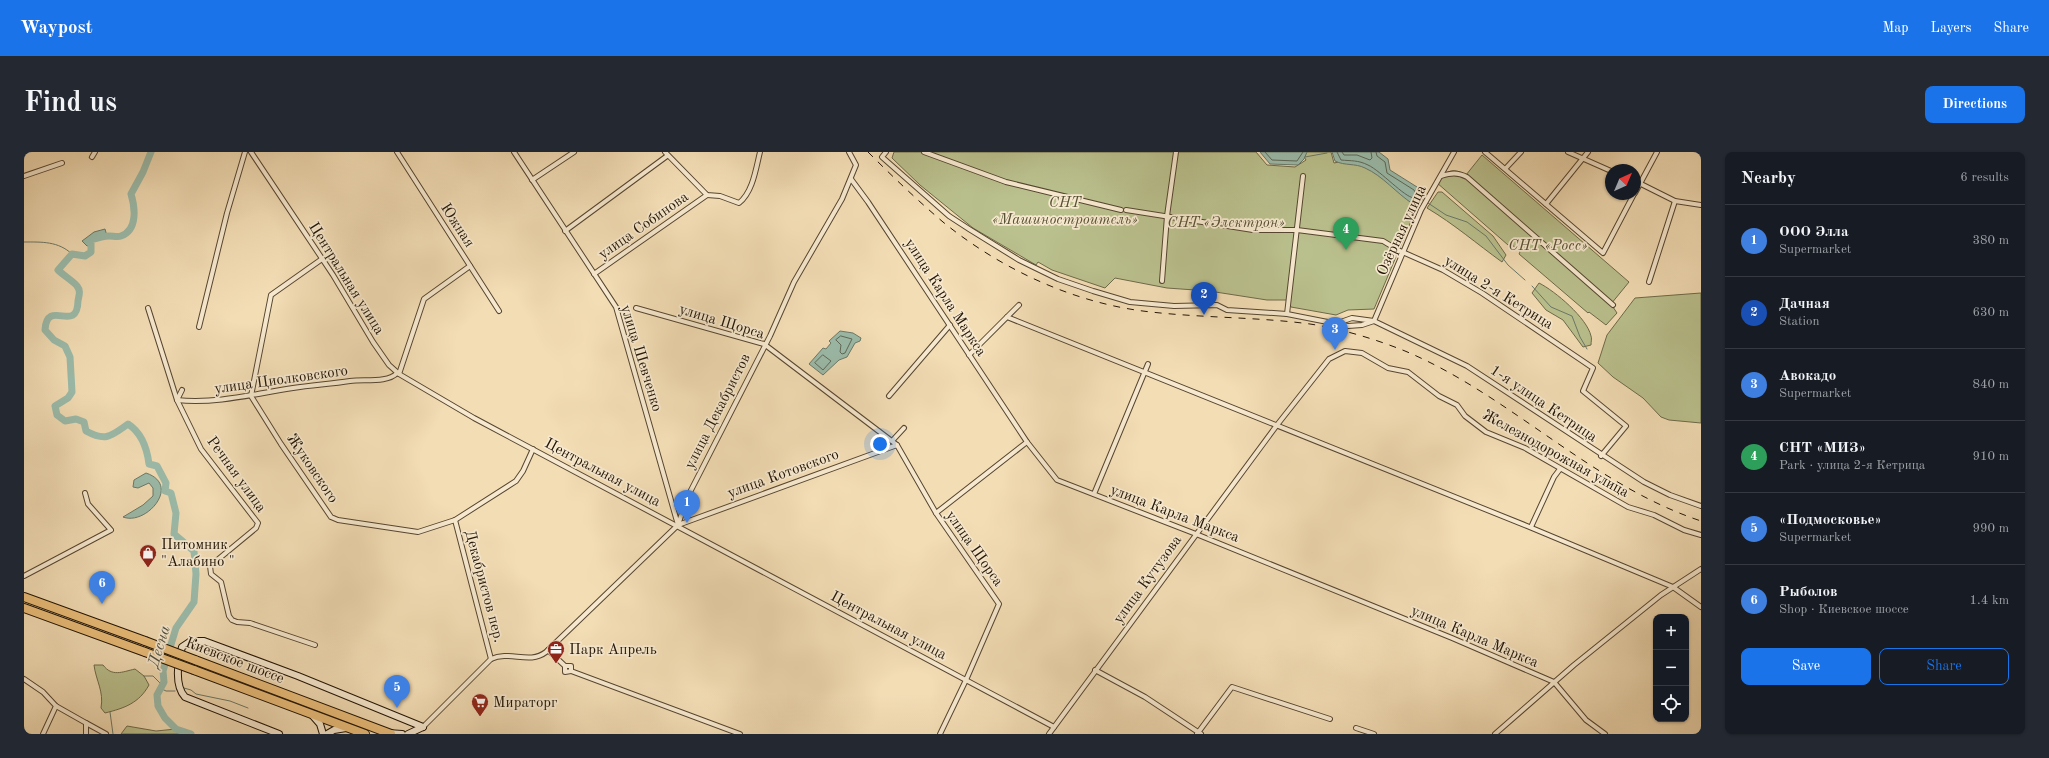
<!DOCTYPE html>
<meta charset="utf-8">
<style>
:root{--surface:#171b24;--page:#242831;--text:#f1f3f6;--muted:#9ea1a6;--line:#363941;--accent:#1a73e8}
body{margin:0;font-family:"Old Standard TT",serif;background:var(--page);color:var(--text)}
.controls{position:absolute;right:12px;bottom:12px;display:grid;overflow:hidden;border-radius:8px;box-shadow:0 1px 3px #0004}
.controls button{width:36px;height:36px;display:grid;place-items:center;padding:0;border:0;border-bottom:1px solid var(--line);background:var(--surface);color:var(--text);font:20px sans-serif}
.compass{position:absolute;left:1581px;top:12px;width:36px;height:36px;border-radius:50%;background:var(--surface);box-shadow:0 1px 3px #0004;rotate:44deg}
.you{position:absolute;left:856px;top:292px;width:14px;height:14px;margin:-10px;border:3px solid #fff;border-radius:50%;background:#1a73e8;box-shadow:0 0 0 6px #1a73e833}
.badge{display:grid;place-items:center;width:26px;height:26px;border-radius:50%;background:var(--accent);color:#fff;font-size:13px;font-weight:700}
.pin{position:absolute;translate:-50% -33px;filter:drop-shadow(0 1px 2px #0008)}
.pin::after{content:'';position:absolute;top:21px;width:14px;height:12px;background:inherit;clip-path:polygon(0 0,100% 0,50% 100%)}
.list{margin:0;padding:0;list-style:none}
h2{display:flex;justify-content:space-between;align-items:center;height:52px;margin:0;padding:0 16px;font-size:17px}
h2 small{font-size:13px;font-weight:400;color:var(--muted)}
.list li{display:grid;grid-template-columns:26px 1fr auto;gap:12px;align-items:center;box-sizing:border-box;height:72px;padding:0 16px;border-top:1px solid var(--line)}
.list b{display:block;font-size:15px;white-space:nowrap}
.list p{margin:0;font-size:13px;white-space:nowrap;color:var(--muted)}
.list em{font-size:13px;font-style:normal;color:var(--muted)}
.actions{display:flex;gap:8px;padding:12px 16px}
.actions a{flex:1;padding:9px 0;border:1px solid var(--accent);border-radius:8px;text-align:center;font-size:14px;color:var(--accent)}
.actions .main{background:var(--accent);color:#fff}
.icon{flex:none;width:22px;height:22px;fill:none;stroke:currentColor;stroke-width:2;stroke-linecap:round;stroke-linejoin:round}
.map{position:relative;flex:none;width:1677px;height:582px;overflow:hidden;border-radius:8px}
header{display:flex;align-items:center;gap:24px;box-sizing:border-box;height:56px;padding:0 20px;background:var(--accent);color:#fff}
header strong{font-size:19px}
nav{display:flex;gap:22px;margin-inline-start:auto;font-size:14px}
.intro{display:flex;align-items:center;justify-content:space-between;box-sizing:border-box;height:96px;padding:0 24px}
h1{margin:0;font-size:28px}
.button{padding:10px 18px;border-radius:8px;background:var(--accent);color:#fff;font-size:14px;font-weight:700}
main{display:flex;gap:24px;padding:0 24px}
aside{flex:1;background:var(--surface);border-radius:8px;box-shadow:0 1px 3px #0004}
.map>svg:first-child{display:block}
</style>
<header>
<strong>Waypost</strong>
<nav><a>Map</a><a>Layers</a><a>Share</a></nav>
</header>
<div class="intro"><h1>Find us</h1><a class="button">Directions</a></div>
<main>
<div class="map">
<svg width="1677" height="582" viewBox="0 0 1677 582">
<rect width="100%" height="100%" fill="#f3ddb5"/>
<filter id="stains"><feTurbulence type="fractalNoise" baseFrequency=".005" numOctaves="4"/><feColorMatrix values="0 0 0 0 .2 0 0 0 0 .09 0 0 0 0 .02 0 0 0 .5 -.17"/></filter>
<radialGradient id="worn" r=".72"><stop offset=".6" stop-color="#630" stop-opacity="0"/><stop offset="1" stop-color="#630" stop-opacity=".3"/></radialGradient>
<!-- green -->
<g fill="#bac18e" stroke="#6e6a4a">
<polygon points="870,0 1232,0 1243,13 1271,15 1282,8 1277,0 1307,0 1310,11 1328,7 1355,20 1393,55 1350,157 1324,158 1312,163 1267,155 1264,148 1243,148 1185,139 1143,136 1091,126 1081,136 1028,118 1014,110 1012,113 949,76 896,33 868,6"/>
<path d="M1458,3L1605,130L1587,152L1593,161L1582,173L1565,160L1564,161L1495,102L1496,100L1486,91L1484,93L1412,30C1424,19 1427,15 1442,23Z"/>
<path d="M1414,40H1418L1469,84L1482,103L1478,110C1453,92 1430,72 1403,56Z"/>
<path d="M1515,131C1531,139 1563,166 1567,184C1568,186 1567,190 1567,193L1559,195L1539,168L1522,158L1508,141Z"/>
<polygon points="1677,141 1677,271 1645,268 1637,265 1619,246 1589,225 1574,211 1583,183 1611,146"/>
<path d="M70,513H79C88,525 98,520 111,517L120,524L125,533C115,551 101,556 81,561L77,556C80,539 72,529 70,513Z"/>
<polygon points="103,574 132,579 152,577 167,582 97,582"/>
</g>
<!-- water -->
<g fill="#9bbcab" stroke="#6a7969">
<polygon points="1236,0 1283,0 1280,7 1274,13 1246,12"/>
<path d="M1308,0H1355L1364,7L1366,18L1393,35L1397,41L1392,51L1389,52C1372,41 1359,24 1341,16C1331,11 1321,14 1311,9Z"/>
<polygon points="81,77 83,84 67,88 68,93 63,94 58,89 70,80"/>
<polygon points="816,179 829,181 837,186 836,189 831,191 823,205 815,208 799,223 785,212 799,196 802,197 807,191 805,189"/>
<path d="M122,321C158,333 122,374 99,365L119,353L129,344V336L125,331L114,336L109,335L110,328Z"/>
</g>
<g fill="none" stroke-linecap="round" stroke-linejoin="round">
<!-- shore -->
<g stroke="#5e6858" stroke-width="1">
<polyline points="1241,0 1248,8 1273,9 1279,0"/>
<path d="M1313,0L1317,8C1327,9 1334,8 1344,13C1357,19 1380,45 1390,46L1392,42L1390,38L1363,21L1361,10L1353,4L1352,0"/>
<polyline points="1318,0 1320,3 1333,3 1346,8 1348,6 1347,0"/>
<polygon points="817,184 828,187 821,201 818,202 816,200 817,193 812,188"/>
<polygon points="799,203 807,209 799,218 791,211"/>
</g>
<!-- stream -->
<g stroke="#6a7969" stroke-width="1">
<polyline points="1281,5 1303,1"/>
<polyline points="1395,46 1399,48"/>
<polyline points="1404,51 1422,63 1443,70 1462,84 1484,113 1501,128"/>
<path d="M0,90C18,90 34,89 48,102"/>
<polyline points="1508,134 1527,155 1548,164 1556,185 1563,197"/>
<polyline points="120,524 129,524 138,533"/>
<polyline points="136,536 142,539 151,539"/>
<polyline points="160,536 167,538 172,542 206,549 224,556"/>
<polyline points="86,560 89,582"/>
</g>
<!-- river -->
<path stroke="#9bbcab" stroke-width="7" d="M127,0L119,20L107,42C111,55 114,78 97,84C94,85 89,84 85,84C79,84 73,86 67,88V100L61,104L48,102L34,118C39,123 50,130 53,134C57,139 55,143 54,149C53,183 23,145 21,178L30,188L41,194L46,205L48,240L44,246L31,254L33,263L41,269L52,267L60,270L62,279C82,290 87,284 104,272C118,281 123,296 125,312L133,314L142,331L141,339L147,341L152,361L150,382L170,399L172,422L170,450L152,476L139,519L140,530L133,543L134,554L141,566L152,577L167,582"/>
<!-- street casing -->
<g stroke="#564631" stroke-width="6">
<g id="street">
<polyline points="227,0 309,123 349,190 365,213 375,222 450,266 1030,575"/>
<polyline points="373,0 475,159"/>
<polyline points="490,0 592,155 654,373 873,293"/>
<path d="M641,0L683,43L696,44L715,51C729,40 732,16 736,0"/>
<polyline points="862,0 858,5 925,64 945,77 995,108 1034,127 1069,139 1106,150 1150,154 1193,153 1203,158 1263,162 1324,174 1338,173 1350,169"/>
<polyline points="900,0 982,30 1097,58"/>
<polyline points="1461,0 1579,101 1610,42"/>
<polyline points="1544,0 1587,19"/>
<polyline points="68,5 71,0"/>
<polyline points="1482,16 1497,0"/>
<polyline points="0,24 38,11"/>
<path d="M1417,24C1427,21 1433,20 1443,25L1589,153"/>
<polyline points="827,27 844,50 1003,290 1033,328 1172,382 1428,486 1530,530 1562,568 1581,582"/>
<polyline points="508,28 550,0"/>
<polyline points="1611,29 1651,49 1677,53"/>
<polyline points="1611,41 1633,0"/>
<polyline points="1522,52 1564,0"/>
<polyline points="1102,58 1229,78 1273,78 1359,89 1374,98 1419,118 1458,141 1569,216 1559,239 1602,274 1577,304"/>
<polyline points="541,79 643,4"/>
<polyline points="298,107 247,143 227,244 257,292 307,365 314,368 394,380 431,368 492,329 499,319 509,297"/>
<polyline points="570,122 683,43"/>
<polyline points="1138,129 1143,64 1152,0"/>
<polyline points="1625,130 1651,49"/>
<polyline points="124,156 153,248 177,297 234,371 232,376 186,414 187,422 197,430 205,464 208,468 213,470 226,471 291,493"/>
<polyline points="612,156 740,192 873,293 912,361 975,452 942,528 916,582"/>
<polyline points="1263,162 1279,24"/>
<polyline points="983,165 1503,374 1649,435 1677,455"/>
<polyline points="1350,169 1397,58 1430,0"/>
<polyline points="1311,172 1328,166 1350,169 1443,214 1620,330 1646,343 1677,354"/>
<polyline points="175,175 203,61 221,0"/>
<polyline points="945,203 995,153"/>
<polyline points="375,222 400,147 446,114"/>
<path d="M158,238L153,248C192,252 230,242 269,236C288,233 307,232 326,229C340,227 364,231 373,221"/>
<polyline points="865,244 926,173"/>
<polyline points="868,289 880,276"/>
<polyline points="1070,342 1124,212"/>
<polyline points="912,361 1003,290"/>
<polyline points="431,368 467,507"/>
<polyline points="1507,375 1530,325 1536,317"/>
<polyline points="0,424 87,378 64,352 61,341"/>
<polyline points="524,498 541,514 541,520 547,519 547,514 541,514"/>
<polyline points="1071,518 1121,545 1177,582"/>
<polyline points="547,519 716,582"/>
<polyline points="0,527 19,540 32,554 19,582"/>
<polyline points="32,554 62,571 62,582"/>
<polyline points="62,571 82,582"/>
<path d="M399,575L467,507C486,498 505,513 522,500L654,373L663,346L746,184L770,130L818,47L832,13L825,0"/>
<polyline points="1332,576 1350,582"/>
<polyline points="1025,582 1253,273 1305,207 1321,199 1338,201 1364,216 1384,220 1415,244 1433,253 1441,264 1462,280 1501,296 1604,355 1630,363 1660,378 1677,383"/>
<polyline points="1173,582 1208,535 1306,567"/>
<polyline points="1471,582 1550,513 1637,443 1677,417"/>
</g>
</g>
<!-- secondary casing -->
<g stroke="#211405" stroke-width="8">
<g id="secondary">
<polyline points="289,564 296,572 299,582"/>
<polyline points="364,581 378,582"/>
<path d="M255,582L161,545C150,533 154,509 158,495L167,489H180L274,524L399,575"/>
<polyline points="303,582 310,578 322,576"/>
<polyline points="384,582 399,575"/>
</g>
</g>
<!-- highway casing -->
<g stroke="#211405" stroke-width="10">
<g id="highway">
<polyline points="0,445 121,489"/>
<polyline points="0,456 121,500"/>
<polyline points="171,508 367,582"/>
<polyline points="170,518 341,582"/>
</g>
</g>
<!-- street -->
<use href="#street" stroke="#f7e9cf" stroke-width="4"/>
<!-- secondary -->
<use href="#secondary" stroke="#f7e9cf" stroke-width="6"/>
<!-- highway -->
<use href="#highway" stroke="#eabe7a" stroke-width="8"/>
<!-- rail -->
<path stroke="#211405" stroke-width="1" stroke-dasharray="7 7" stroke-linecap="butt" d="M844,0C868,24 893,48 919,70C978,118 1052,152 1127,160C1180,166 1234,165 1286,172C1318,177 1351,187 1381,199C1486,243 1568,333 1677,369"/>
<!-- highway-bridge casing -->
<g stroke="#211405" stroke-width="10" stroke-linecap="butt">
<g id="highway-bridge">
<polyline points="121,489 171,508"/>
<polyline points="121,500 170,518"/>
</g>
</g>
<!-- highway-bridge -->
<use href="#highway-bridge" stroke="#eabe7a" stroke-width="8"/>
</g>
<!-- icons -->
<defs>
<g id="shop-pin" transform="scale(0.9)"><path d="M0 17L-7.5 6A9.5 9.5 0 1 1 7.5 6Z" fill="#8f2418" stroke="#f7e9cf"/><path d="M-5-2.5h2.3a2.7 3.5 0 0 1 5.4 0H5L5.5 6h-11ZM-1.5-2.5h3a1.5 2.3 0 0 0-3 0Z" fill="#fff"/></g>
<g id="office-pin" transform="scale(0.9)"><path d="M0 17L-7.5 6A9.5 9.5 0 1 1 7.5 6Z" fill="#8f2418" stroke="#f7e9cf"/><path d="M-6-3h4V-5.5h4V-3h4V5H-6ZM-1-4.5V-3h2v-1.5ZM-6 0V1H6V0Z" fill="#fff"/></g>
<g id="supermarket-pin" transform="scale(0.9)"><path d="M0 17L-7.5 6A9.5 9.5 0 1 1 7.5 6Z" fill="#8f2418" stroke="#f7e9cf"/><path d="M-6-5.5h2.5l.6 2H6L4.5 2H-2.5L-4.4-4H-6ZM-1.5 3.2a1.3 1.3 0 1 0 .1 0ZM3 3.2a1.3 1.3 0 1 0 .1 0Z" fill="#fff"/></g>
</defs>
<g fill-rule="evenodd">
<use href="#shop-pin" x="124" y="401"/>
<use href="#office-pin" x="532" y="497"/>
<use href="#supermarket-pin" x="456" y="550"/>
</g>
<g text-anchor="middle" stroke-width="3.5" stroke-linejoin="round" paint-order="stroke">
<!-- park labels -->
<g font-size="15" font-style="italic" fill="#575135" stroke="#f7e9cf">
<text x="1041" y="55">СНТ<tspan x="1041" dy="17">«Машиностроитель»</tspan></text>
<text x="1202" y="75">СНТ «Электрон»</text>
<text x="1524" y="98">СНТ «Росс»</text>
</g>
<!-- street labels -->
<g font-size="15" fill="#211405" stroke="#f7e9cf">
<text transform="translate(434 73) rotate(57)" y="5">Южная</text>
<text transform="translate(619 73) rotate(-35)" y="5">улица Собинова</text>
<text transform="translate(1377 78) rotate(-65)" y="5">Озёрная улица</text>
<text transform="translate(323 126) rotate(58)" y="5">Центральная улица</text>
<text transform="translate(1475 140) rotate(32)" y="5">улица 2-я Кетрица</text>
<text transform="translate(922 145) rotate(57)" y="5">улица Карла Маркса</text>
<text transform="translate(698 169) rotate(17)" y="5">улица Щорса</text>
<text transform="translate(618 206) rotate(73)" y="5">улица Шевченко</text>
<text transform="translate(257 227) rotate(-8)" y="5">улица Циолковского</text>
<text transform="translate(1520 251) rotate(34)" y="5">1-я улица Кетрица</text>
<text transform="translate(693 259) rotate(-63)" y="5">улица Декабристов</text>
<text transform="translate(1532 301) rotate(29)" y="5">Железнодорожная улица</text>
<text transform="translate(289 316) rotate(56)" y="5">Жуковского</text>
<text transform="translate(579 320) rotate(28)" y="5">Центральная улица</text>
<text transform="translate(759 321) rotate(-20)" y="5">улица Котовского</text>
<text transform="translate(213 322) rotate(54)" y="5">Речная улица</text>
<text transform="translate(1151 361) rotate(21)" y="5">улица Карла Маркса</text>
<text transform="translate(951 396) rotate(55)" y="5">улица Щорса</text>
<text transform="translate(1123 427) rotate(-54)" y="5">улица Кутузова</text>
<text transform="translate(461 434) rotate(75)" y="5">Декабристов пер.</text>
<text transform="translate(865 473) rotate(28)" y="5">Центральная улица</text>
<text transform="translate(1451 484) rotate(23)" y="5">улица Карла Маркса</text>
<text transform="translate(211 508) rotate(21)" y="5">Киевское шоссе</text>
</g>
<!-- poi labels -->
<g font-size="15" fill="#211405" stroke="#f7e9cf" text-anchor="start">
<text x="137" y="397">Питомник<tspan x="137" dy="17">"Алабино "</tspan></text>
<text x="545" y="502">Парк Апрель</text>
<text x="469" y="555">Мираторг</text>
</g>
<!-- water labels -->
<g font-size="16" font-style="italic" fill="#4c4f3f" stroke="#f7e9cf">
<text transform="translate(134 494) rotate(-73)" y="6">Десна</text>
</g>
</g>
<rect width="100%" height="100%" filter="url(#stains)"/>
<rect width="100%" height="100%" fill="url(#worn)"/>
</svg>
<div class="controls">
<button>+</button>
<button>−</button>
<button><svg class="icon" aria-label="locate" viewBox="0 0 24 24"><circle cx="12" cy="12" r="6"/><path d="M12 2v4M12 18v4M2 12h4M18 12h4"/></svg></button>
</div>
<svg class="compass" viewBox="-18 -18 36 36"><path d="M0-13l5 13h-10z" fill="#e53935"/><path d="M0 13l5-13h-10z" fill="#9ea1a6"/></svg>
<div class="you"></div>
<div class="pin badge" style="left:663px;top:371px;background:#3f7fe0">1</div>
<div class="pin badge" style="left:1180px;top:163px;background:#1a4fb4">2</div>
<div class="pin badge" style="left:1311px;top:198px;background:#3f7fe0">3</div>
<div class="pin badge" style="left:1322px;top:98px;background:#2e9e5b">4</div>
<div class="pin badge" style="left:373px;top:556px;background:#3f7fe0">5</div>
<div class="pin badge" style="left:78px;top:452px;background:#3f7fe0">6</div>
</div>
<aside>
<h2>Nearby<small>6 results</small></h2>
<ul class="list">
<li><span class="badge" style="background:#3f7fe0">1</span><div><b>ООО Элла</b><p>Supermarket</p></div><em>380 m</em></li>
<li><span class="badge" style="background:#1a4fb4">2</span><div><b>Дачная</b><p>Station</p></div><em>630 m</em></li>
<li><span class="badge" style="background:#3f7fe0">3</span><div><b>Авокадо</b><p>Supermarket</p></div><em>840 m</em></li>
<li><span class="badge" style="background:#2e9e5b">4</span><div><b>СНТ «МИЗ»</b><p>Park · улица 2-я Кетрица</p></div><em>910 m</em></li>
<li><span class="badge" style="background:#3f7fe0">5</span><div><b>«Подмосковье»</b><p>Supermarket</p></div><em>990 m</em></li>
<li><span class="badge" style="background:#3f7fe0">6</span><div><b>Рыболов</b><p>Shop · Киевское шоссе</p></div><em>1.4 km</em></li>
</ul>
<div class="actions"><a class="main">Save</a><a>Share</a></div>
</aside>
</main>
